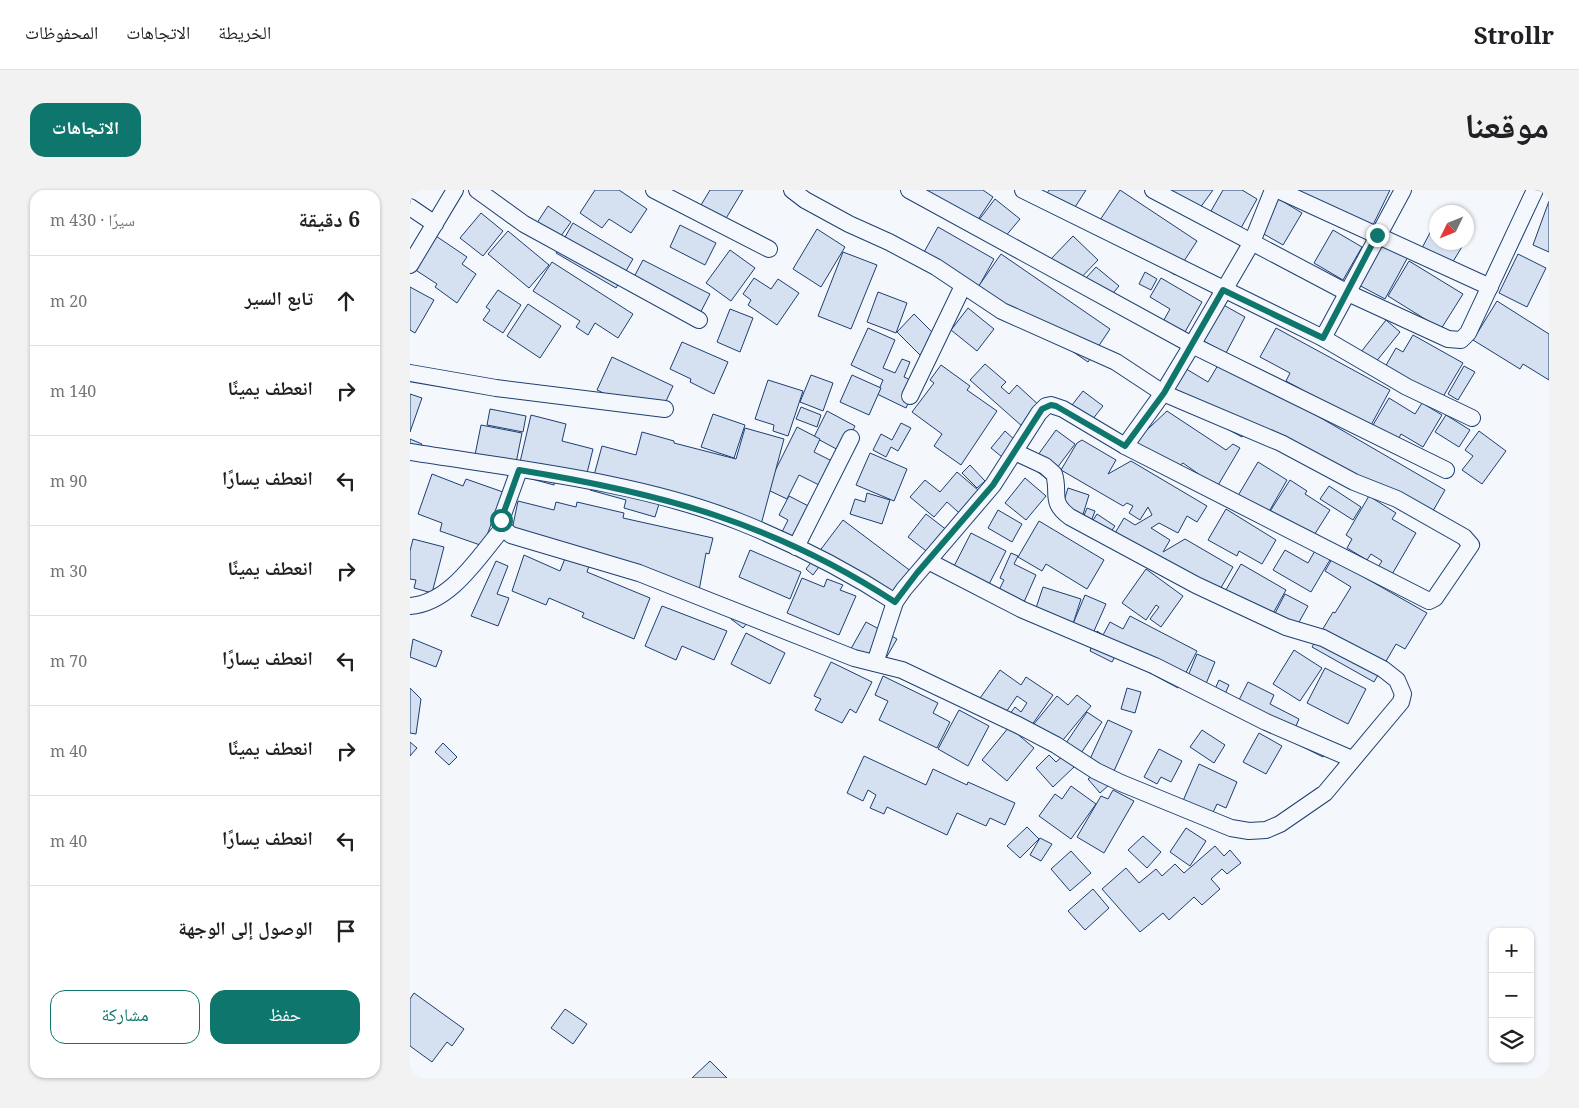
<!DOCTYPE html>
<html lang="ar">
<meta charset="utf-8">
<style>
:root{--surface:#fff;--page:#f2f2f2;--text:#202124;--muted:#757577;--line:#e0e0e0;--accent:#0f766e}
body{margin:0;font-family:"Noto Serif","Noto Naskh Arabic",serif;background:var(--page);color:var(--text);direction:rtl}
.controls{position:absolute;right:15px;bottom:15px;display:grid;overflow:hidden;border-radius:10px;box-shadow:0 1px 4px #0004}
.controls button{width:45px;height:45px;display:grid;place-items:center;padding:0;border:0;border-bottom:1px solid var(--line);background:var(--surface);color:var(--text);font:25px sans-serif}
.compass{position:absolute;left:1019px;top:15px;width:45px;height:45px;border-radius:50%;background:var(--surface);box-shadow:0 1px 4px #0004;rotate:227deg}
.stop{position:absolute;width:15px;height:15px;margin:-11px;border:4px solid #0f766e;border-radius:50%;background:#fff}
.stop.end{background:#0f766e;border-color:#fff;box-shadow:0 1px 5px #0008}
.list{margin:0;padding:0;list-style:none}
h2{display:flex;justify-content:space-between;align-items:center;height:65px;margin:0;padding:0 20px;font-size:21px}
h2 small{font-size:16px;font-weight:400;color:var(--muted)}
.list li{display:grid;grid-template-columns:32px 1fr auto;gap:15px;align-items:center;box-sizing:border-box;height:90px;padding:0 20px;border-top:1px solid var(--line)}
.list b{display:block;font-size:19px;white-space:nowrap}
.list em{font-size:16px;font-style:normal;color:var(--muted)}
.actions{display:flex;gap:10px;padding:15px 20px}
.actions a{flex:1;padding:11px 0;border:1px solid var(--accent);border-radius:15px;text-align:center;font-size:18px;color:var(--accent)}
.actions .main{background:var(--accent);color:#fff}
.icon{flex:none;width:28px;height:28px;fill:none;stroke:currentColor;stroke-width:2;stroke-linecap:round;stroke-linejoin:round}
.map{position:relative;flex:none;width:1139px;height:888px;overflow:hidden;direction:ltr;border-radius:15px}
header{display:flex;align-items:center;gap:30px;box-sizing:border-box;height:70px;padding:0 25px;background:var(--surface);border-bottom:1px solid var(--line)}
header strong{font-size:24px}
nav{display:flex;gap:28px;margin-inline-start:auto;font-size:18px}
.intro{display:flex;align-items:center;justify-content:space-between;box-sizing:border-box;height:120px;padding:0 30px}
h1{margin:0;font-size:35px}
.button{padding:12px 22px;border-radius:15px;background:var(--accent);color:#fff;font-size:18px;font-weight:700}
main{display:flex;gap:30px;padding:0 30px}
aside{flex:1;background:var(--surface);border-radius:15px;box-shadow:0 1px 4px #0004}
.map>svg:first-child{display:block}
</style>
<header>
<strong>Strollr</strong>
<nav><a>الخريطة</a><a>الاتجاهات</a><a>المحفوظات</a></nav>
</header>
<div class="intro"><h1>موقعنا</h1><a class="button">الاتجاهات</a></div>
<main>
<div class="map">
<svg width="1139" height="888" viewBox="0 0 1139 888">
<rect width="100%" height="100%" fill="#f4f7fb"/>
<!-- building -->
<g fill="#d5e0f0" stroke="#1d3f73">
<polygon points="185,0 209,0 237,19 221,43 199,29 192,38 170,23"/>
<polygon points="300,0 333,0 315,30 291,15"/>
<polygon points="509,0 573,0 583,7 561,40"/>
<polygon points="639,0 676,0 660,25 634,9"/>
<polygon points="710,0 787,51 765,85 688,33"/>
<polygon points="756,0 803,0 787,22"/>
<polygon points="813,0 832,0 847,9 831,38 801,21"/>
<polygon points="885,0 980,0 961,39"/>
<polygon points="864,6 892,23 873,55 845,39"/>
<polygon points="585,9 610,29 589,54 565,35"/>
<polygon points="1139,11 1139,62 1123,55"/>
<polygon points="138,16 161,32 143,57 121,42"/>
<polygon points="71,23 93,41 73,66 50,48"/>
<polygon points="163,33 223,69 206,98 146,63"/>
<polygon points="270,35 306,53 295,75 260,57"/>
<polygon points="528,37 584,69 564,105 508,73"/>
<polygon points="1023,37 1026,39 1026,52 1049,52 1053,55 1041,75 1012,58"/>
<polygon points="407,39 435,57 411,97 383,79"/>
<polygon points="923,40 952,57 933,90 904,73"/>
<polygon points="98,41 139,75 119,98 78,64"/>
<polygon points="26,46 57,67 52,74 66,84 47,113 25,97 27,94 4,79"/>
<polygon points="663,46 688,70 665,94 640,70"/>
<polygon points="970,49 999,65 975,109 945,93"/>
<polygon points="320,60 345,78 321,111 296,93"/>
<polygon points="433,62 467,75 441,139 408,126"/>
<polygon points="591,64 700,139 678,172 568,97"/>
<polygon points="1108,64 1136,78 1117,117 1089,103"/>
<polygon points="233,70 300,104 284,135 217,100"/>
<polygon points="999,71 1053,104 1031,139 978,106"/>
<polygon points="142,72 223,124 208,148 185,133 178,145 166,137 170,131 123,101"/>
<polygon points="686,77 709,96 699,108 676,88"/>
<polygon points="735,82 747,89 741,100 729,94"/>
<polygon points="344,88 361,99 368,89 389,103 367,135 338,115 341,110 333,104"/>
<polygon points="751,88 792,112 771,149 750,137 760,119 740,107"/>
<polygon points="0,97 24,110 5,143 0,140"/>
<polygon points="88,100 111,115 93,143 73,130 80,120 76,117"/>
<polygon points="468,102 497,113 486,143 457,132"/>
<polygon points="1087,111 1139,144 1139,190 1113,174 1110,179 1063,150"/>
<polygon points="810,113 835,127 816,163 790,149"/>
<polygon points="118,114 151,136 130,168 97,146"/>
<polygon points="558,118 584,139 567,161 541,140"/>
<polygon points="320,119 343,128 330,162 307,152"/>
<polygon points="504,124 531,151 513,168 487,142"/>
<polygon points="976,130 990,142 965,173 951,162"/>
<polygon points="458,138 485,150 473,178 485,183 492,169 500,172 494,187 507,193 496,218 467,204 473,190 441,175"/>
<polygon points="866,138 980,200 960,237 876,191 880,183 850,167"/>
<polygon points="1003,145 1053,173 1031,210 975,177 986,158 993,162"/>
<polygon points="272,152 318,172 304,204 280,192 281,189 260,179"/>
<polygon points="202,167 263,196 251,222 227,219 187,200"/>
<polygon points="811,170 1035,300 1016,333 961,301 958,306 861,250 836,240 832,247 806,233 760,198 773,177 798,192"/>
<polygon points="575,174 596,192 591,197 599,204 607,195 631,217 613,237 560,190"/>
<polygon points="531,175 560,196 557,200 587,221 551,275 524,256 532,244 502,222 524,193 520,190"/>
<polygon points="1054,176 1065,182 1048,210 1038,204"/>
<polygon points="401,185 423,193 413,221 390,212"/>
<polygon points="442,185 471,198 459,225 430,212"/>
<polygon points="358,190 393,201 378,246 363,241 364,235 345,229"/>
<polygon points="673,201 693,216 682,230 662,215"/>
<polygon points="0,204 12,208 0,242"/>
<polygon points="979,208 1005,224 1012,213 1032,225 1013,257 991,244 988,250 963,235"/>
<polygon points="391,217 411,225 407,237 386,229"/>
<polygon points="80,219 116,226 113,242 77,235"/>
<polygon points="417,221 445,236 432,262 404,247"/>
<polygon points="757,221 816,260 823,254 830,258 807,297 773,273 769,276 723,253"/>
<polygon points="303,224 335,235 324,268 291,257"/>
<polygon points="121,225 156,234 152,251 183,259 175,291 146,284 144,295 107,285"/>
<polygon points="1036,225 1060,240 1049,257 1025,242"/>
<polygon points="491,233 501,238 488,261 481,257 476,267 463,260 471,244 482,250"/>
<polygon points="71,235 112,243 104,283 63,275"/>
<polygon points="387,237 410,249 404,262 428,274 415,298 389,285 377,309 356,299"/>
<polygon points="335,238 374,249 349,342 249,314 245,327 214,318 216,310 180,300 192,256 226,265 232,242 264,251 264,253 326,269"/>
<polygon points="646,240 665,254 638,290 620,276"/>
<polygon points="595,241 606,251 592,267 581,258"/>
<polygon points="1069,241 1096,261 1072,294 1052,280 1063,266 1055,260"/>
<polygon points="0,249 12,254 7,266 0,264"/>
<polygon points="672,250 706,270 698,284 721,271 797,316 787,332 777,326 768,343 749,333 741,338 760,350 753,362 775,349 823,377 805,408 701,350 714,328 725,335 742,325 738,317 730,330 719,323 723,316 717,313 713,316 651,280 667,253"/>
<polygon points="460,263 497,279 484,311 446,295"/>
<polygon points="848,272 877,290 856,327 826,309"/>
<polygon points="560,275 575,291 567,298 552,283"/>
<polygon points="547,282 575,306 556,329 537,312 524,327 500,307 515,290 530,302"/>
<polygon points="22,284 53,296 56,289 93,302 73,356 30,341 32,333 8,324"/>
<polygon points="615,288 636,306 616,330 595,313"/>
<polygon points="880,290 897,301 895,304 920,320 901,350 859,323"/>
<polygon points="919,296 951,317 943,330 910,309"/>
<polygon points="658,298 679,305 670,334 649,327"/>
<polygon points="457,303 480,310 472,334 440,324 445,309 455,312"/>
<polygon points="379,306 410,322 390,361 368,350 378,330 369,325"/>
<polygon points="959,306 986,323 982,329 1006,343 981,386 968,377 972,371 961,364 957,370 937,358 942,349 936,345"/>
<polygon points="108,311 144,320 146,312 166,317 167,312 214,323 213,328 303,348 299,364 296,363 288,406 101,345"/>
<polygon points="677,318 685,321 679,337 671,333"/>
<polygon points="816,319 866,350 852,374 829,361 827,366 798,350"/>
<polygon points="588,320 612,334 602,352 578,338"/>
<polygon points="516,324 542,344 524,367 498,347"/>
<polygon points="687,324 705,336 697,347 680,335"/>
<polygon points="433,330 510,388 489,415 414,370 403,385 396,379"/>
<polygon points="629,331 694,370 677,399 636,374 632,381 608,367"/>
<polygon points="561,343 596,361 576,400 541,382"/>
<polygon points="3,349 34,357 22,403 4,398 6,390 0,389 0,361"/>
<polygon points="906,359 921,368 901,402 863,380 875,360 898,373"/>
<polygon points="340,360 391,382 380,409 329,387"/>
<polygon points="601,363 608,366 604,374 626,385 614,412 589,400 594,390 590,388"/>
<polygon points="114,365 150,381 156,366 179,376 177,382 240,408 224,449 172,427 174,423 139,408 136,415 102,401"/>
<polygon points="922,369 1017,423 995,459 986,454 964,492 902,457 923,422 925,423 941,397 915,381"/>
<polygon points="86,371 98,376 87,404 99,408 88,436 61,426"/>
<polygon points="831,374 876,400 856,436 813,405"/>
<polygon points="736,379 773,406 751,437 740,429 749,417 746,415 736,430 712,413"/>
<polygon points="392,388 414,397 417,389 433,395 430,400 446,406 429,445 377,423"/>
<polygon points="633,397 671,409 661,440 623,427"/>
<polygon points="875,404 898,416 883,443 861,431"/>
<polygon points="675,405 696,414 680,450 660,441"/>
<polygon points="252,416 317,441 304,470 272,456 266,470 235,456"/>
<polygon points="327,422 339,431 333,438 321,429"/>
<polygon points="720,426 787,461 768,498 738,482 741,478 708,461 702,472 680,461 687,441 693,445 700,432 713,439"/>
<polygon points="456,432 487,449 468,482 438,464"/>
<polygon points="336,443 375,463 360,494 321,474"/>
<polygon points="3,449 32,461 26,477 0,467"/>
<polygon points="884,460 912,478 890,511 863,494"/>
<polygon points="787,464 805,472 793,501 775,493"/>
<polygon points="421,472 462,492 446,523 440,519 432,533 405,520 411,509 404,506"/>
<polygon points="915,478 956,499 938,534 897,513"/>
<polygon points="590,480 611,495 616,487 643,505 619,539 599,525 605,517 611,522 617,513 607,506 592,528 568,511"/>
<polygon points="473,486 528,513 523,523 540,532 527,558 469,530 478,511 465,505"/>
<polygon points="809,490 819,495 810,515 800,510"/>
<polygon points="838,492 864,505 860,514 889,529 886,536 920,553 913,567 823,522"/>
<polygon points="0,498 11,509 6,544 0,543"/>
<polygon points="717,498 731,502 725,523 711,519"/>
<polygon points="667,505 681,516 648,556 623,535 647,506 658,515"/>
<polygon points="549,520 579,536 558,576 528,559"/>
<polygon points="677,522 692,532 669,566 654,556"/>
<polygon points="698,530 722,541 704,581 680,569"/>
<polygon points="599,537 624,558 597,591 572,570"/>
<polygon points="792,540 815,555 804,573 780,557"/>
<polygon points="849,543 872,556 856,584 833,572"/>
<polygon points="0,552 7,558 0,566"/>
<polygon points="33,553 47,567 39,575 25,562"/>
<polygon points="749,559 772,571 761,592 751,587 747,594 734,587"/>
<polygon points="639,565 646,572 654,565 665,576 643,597 626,578"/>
<polygon points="454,566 516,595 523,579 557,595 558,592 605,613 595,635 580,628 576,636 547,623 537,645 477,617 474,624 460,618 466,605 458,600 453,611 437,603"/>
<polygon points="789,574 827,592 816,618 807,614 798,633 769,620"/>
<polygon points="687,582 699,595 690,603 678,589"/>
<polygon points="661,596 686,614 661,649 629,626 645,604 652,609"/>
<polygon points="703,600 724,611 694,663 667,647 691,606 698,609"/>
<polygon points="617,637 629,649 610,668 597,656"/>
<polygon points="776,638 796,651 780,676 760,662"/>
<polygon points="733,646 751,662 737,678 718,660"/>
<polygon points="630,648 642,654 631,671 620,665"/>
<polygon points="805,656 814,666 820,660 831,673 817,684 812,679 801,689 810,699 792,715 784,707 759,730 753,723 730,742 692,699 716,678 729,693 746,679 752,686 765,674 774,683"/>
<polygon points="661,661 681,683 660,701 641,679"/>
<polygon points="683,699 699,718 675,740 658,721"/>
<polygon points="4,803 54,839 42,856 37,852 22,872 0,856 0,809"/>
<polygon points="155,819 177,834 163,854 141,838"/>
<polygon points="300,871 317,888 282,888"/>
</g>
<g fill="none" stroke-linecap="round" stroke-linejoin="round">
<!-- minor casing -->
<g stroke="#1d3f73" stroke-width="18">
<g id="minor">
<polyline points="67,0 114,34 289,130"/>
<polyline points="244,0 359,59"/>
<polyline points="382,0 395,10 439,34 479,52 526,77 592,121 706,172 753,203 871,253 944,292 987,309 1054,347 1061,355 1025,408 1019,411 715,256 653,219 641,215 636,216 629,223 583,295 494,399 485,412 465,473"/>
<polyline points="499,0 782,155 1036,280"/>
<polyline points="613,0 913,148 997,197 1062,228"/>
<polyline points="743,0 938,103 1038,149 1051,150 1058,143 1125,0"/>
<polyline points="868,0 1080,97"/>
<polyline points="0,17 25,34"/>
<polyline points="0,75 45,0"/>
<polyline points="913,148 993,0"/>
<polyline points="0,183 86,198 255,219"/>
<polyline points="500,206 553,96"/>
<polyline points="715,256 753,203 782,155 842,52 863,0"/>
<path d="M0,262C107,279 230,292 330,332C385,354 436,380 485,412"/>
<path d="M109,280L91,330L93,338L101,345L229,383L444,468L492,480L608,535L646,555L686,581L711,593L821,638L839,641L856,640L870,634L915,603L991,512L993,504L987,490L973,479L913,448L876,437L786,395L660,327C639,312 650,303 644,284L635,276L605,262"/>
<polyline points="386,357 441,248"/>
<polyline points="518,371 613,420 745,476 856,532 942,569"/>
<path d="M0,416C41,413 69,366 93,338"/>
</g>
</g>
<!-- minor -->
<use href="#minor" stroke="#f4f7fb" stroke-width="16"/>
</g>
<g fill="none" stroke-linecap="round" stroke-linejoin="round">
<!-- route -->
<path stroke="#0f766e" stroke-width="6" d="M91,330L109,280C250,303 364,333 485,412L507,383L583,295L632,219L641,215L646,216L715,256L754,203L813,100L913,148L967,45"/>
</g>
</svg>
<div class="controls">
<button>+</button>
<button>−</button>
<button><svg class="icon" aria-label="layers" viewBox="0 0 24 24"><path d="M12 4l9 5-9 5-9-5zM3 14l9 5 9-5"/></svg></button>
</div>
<svg class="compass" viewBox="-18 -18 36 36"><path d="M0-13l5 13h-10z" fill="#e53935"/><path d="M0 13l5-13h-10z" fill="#757577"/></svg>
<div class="stop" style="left:91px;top:330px"></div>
<div class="stop end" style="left:967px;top:45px"></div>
</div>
<aside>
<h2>6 دقيقة<small>سيرًا · 430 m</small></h2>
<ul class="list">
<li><svg class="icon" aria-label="ahead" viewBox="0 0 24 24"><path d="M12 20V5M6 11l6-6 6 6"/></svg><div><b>تابع السير</b></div><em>20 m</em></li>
<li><svg class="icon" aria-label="right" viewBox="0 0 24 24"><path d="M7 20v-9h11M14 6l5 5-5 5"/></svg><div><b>انعطف يمينًا</b></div><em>140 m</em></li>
<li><svg class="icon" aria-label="left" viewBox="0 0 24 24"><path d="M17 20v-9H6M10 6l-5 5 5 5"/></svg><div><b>انعطف يسارًا</b></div><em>90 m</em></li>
<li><svg class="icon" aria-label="right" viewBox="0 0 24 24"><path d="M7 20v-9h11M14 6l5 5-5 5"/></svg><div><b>انعطف يمينًا</b></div><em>30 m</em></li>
<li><svg class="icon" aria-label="left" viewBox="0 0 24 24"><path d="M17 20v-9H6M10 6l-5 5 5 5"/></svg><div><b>انعطف يسارًا</b></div><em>70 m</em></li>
<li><svg class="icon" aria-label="right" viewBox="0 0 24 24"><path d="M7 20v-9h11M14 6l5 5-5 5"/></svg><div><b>انعطف يمينًا</b></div><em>40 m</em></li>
<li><svg class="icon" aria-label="left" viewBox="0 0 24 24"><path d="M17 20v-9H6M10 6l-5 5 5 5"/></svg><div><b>انعطف يسارًا</b></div><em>40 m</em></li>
<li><svg class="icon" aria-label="arrive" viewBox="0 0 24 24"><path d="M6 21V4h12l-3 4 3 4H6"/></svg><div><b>الوصول إلى الوجهة</b></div></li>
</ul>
<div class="actions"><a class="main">حفظ</a><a>مشاركة</a></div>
</aside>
</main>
